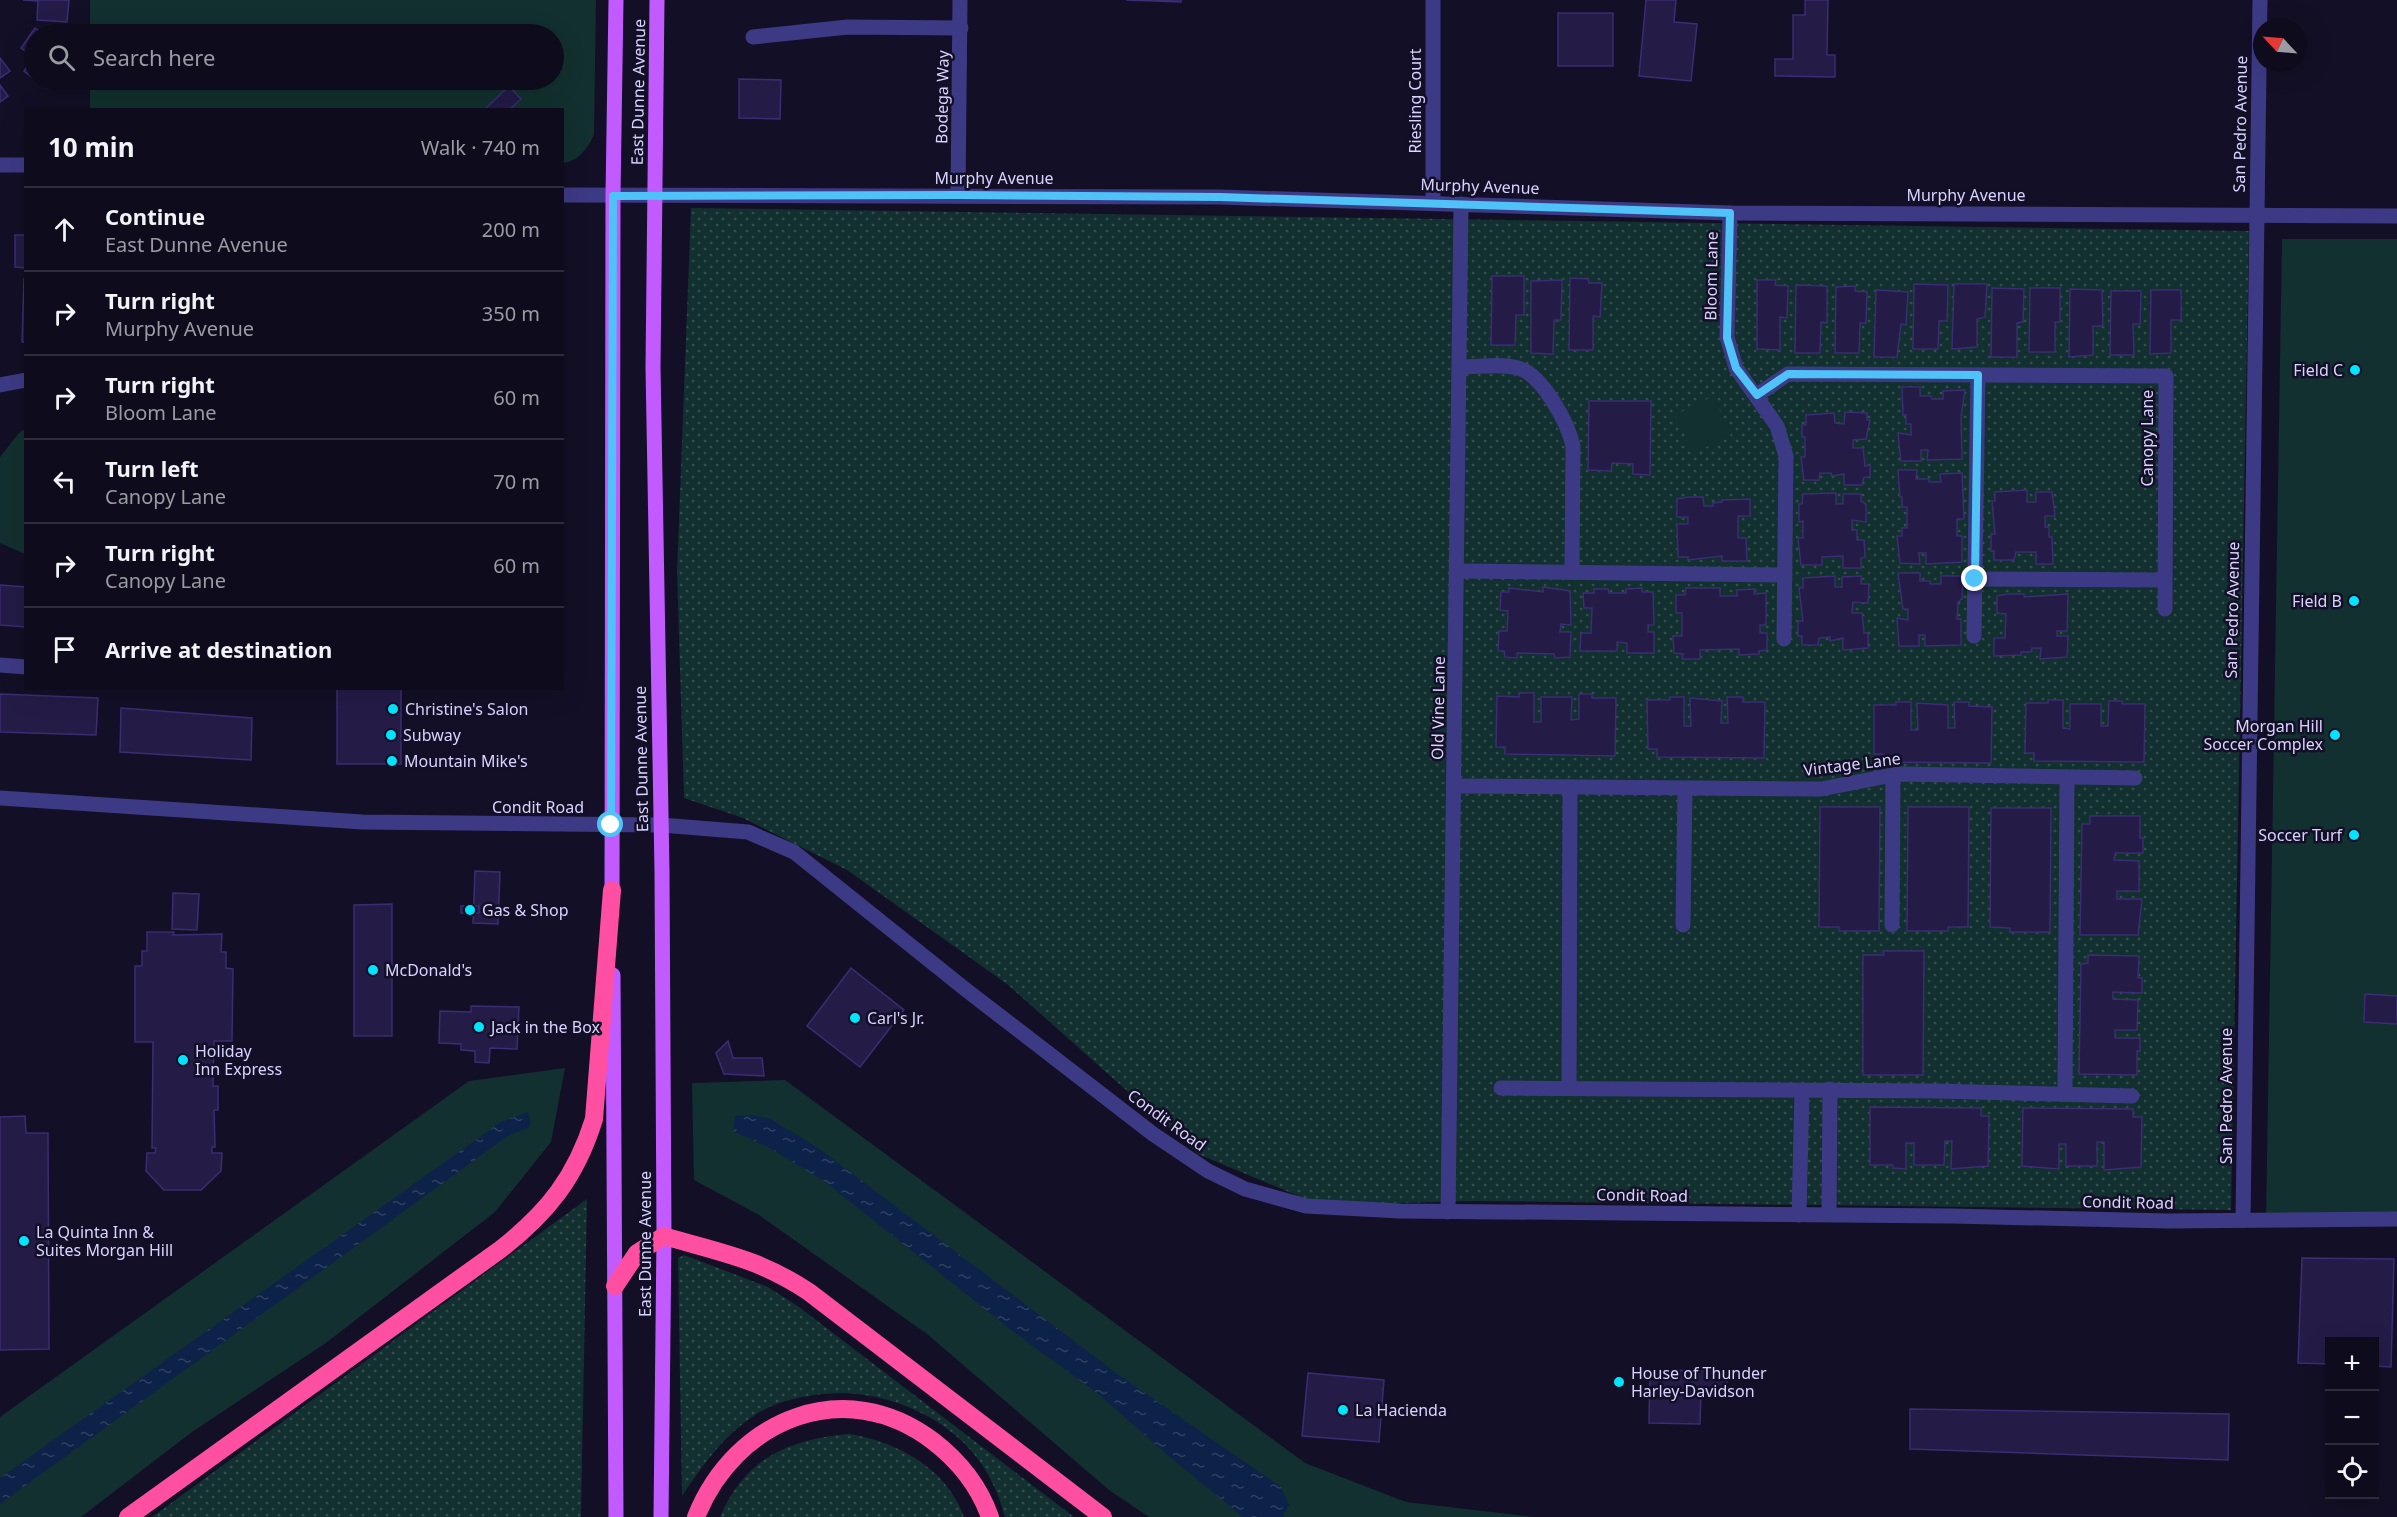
<!DOCTYPE html>
<meta charset="utf-8">
<style>
:root{--surface:#0e0b1c;--page:#1c1929;--text:#f1f3f6;--muted:#9b9ba3;--line:#2e2b3b}
body{margin:0;font-family:"Noto Sans",sans-serif;background:var(--page);color:var(--text)}
.controls{position:absolute;right:18px;bottom:18px;display:grid;overflow:hidden;border-radius:0px;box-shadow:0 6px 24px #0002}
.controls button{width:54px;height:54px;display:grid;place-items:center;padding:0;border:0;border-bottom:2px solid var(--line);background:var(--surface);color:var(--text);font:30px sans-serif}
.compass{position:absolute;left:2253px;top:18px;width:54px;height:54px;border-radius:50%;background:var(--surface);box-shadow:0 6px 24px #0002;rotate:296deg}
.stop{position:absolute;width:18px;height:18px;margin:-14px;border:4px solid #4fc3f7;border-radius:50%;background:#fff}
.stop.end{background:#4fc3f7;border-color:#fff;box-shadow:0 2px 6px #0008}
.list{margin:0;padding:0;list-style:none}
h2{display:flex;justify-content:space-between;align-items:center;height:78px;margin:0;padding:0 24px;font-size:26px}
h2 small{font-size:20px;font-weight:400;color:var(--muted)}
.list li{display:grid;grid-template-columns:39px 1fr auto;gap:18px;align-items:center;box-sizing:border-box;height:84px;padding:0 24px;border-top:2px solid var(--line)}
.list b{display:block;font-size:22px;white-space:nowrap}
.list p{margin:0;font-size:20px;white-space:nowrap;color:var(--muted)}
.list em{font-size:20px;font-style:normal;color:var(--muted)}
.icon{flex:none;width:33px;height:33px;fill:none;stroke:currentColor;stroke-width:2;stroke-linecap:round;stroke-linejoin:round}
.map{position:relative;flex:none;width:2397px;height:1517px;overflow:hidden}
.search{position:absolute;background:var(--surface);box-shadow:0 6px 24px #0002;left:24px;top:24px;width:540px;height:66px;display:flex;align-items:center;gap:15px;box-sizing:border-box;padding:0 21px;border-radius:33px;color:var(--muted);font-size:22px}
.panel{position:absolute;background:var(--surface);box-shadow:0 6px 24px #0002;left:24px;top:108px;width:540px;height:582px;border-radius:0px}
.map>svg:first-child{display:block}
</style>
<div class="map">
<svg width="2397" height="1517" viewBox="0 0 2397 1517">
<defs>
<pattern id="grass-dots" width="8" height="8" patternUnits="userSpaceOnUse" patternTransform="scale(1.5)"><rect width="8" height="8" fill="#12302f"/><path d="M2 2h.1M6 6h.1" fill="none" stroke="#344d4e" stroke-width="1.8" stroke-linecap="round"/></pattern>
<pattern id="water-ripples" width="26" height="14" patternUnits="userSpaceOnUse" patternTransform="scale(1.5)"><rect width="26" height="14" fill="#0c2248"/><path d="M2 4q2-2 4 0t4 0M15 11q2-2 4 0t4 0" fill="none" stroke="#2f4163"/></pattern>
</defs>
<rect width="100%" height="100%" fill="#130f26"/>
<!-- grass -->
<g fill="url(#grass-dots)">
<polygon points="691,208 2249,231 2231,1210 1475,1201 1320,1205 1198,1154 1007,984 847,870 743,818 684,798 677,572"/>
<polygon points="587,1199 581,1517 152,1517"/>
<path d="M684,1255L768,1287L799,1307L1074,1517H1005C1002,1508 1000,1499 996,1491C971,1425 891,1387 824,1394C801,1396 774,1402 755,1415C723,1436 702,1466 682,1496L678,1258Z"/>
<path d="M850,1434C898,1442 947,1469 964,1517H720C745,1458 789,1439 850,1434Z"/>
</g>
<!-- green -->
<g fill="#12302f">
<path d="M90,0H596L594,135C587,149 579,161 563,163L562,110H90V80H554V34H90Z"/>
<polygon points="2282,239 2397,239 2397,1220 2266,1221"/>
<polygon points="1713,396 1731,435 1694,453 1675,415"/>
<polygon points="25,429 25,554 0,543 0,457 19,433"/>
<polygon points="565,1068 551,1142 495,1212 326,1343 192,1432 81,1517 0,1517 0,1417 469,1081"/>
<polygon points="785,1080 1305,1463 1406,1502 1534,1517 1149,1517 1109,1490 927,1334 759,1215 694,1180 692,1083"/>
</g>
<!-- water -->
<g fill="url(#water-ripples)">
<polygon points="528,1112 531,1121 528,1128 508,1136 0,1504 0,1478 501,1122"/>
<polygon points="752,1115 771,1119 821,1150 1119,1375 1281,1487 1289,1505 1283,1517 1243,1517 1171,1458 1097,1393 1015,1333 824,1181 768,1147 733,1131 735,1116"/>
</g>
<!-- building -->
<g fill="#241b47" stroke="#3b2d73" stroke-width="1.5">
<polygon points="23,0 69,0 67,22 37,20 38,1"/>
<polygon points="1126,0 1181,0 1181,2"/>
<polygon points="1646,0 1676,0 1674,22 1697,24 1691,81 1639,76"/>
<polygon points="1805,0 1828,0 1827,55 1835,55 1835,77 1775,76 1775,59 1793,59 1793,15 1805,15"/>
<rect x="1558" y="13" width="55" height="53"/>
<polygon points="35,28 44,34 34,34 34,79 24,71 34,57 21,48"/>
<polygon points="0,58 10,71 0,78"/>
<polygon points="739,79 781,80 780,119 739,118"/>
<polygon points="36,80 54,80 48,88"/>
<polygon points="0,85 8,96 0,102"/>
<polygon points="509,86 521,99 509,110 484,110"/>
<polygon points="15,235 26,235 26,268 15,267"/>
<polygon points="1492,276 1524,276 1524,315 1516,315 1515,345 1491,345"/>
<polygon points="1570,278 1588,279 1589,283 1602,283 1600,317 1593,316 1593,350 1569,350"/>
<polygon points="24,279 26,279 26,342 22,342"/>
<polygon points="1562,280 1561,320 1554,320 1553,354 1531,353 1531,281"/>
<polygon points="1757,280 1776,280 1775,285 1788,286 1787,318 1780,317 1780,350 1757,349"/>
<polygon points="1914,284 1948,285 1947,321 1939,321 1938,349 1913,349"/>
<polygon points="1954,284 1987,284 1985,317 1977,319 1977,347 1952,349"/>
<polygon points="1796,285 1827,286 1827,323 1821,322 1820,353 1795,353"/>
<polygon points="1855,286 1855,291 1867,292 1866,323 1860,323 1859,353 1835,353 1836,287"/>
<polygon points="1992,288 2024,289 2023,322 2017,323 2017,357 1991,357"/>
<polygon points="2030,288 2060,288 2060,322 2055,322 2055,352 2029,352"/>
<polygon points="2070,289 2102,290 2103,326 2093,326 2093,355 2069,357"/>
<polygon points="1876,290 1908,292 1906,325 1901,324 1897,357 1874,357"/>
<polygon points="2151,290 2181,290 2181,320 2171,320 2171,353 2150,354"/>
<polygon points="2111,291 2141,291 2140,324 2133,324 2134,355 2110,355"/>
<polygon points="1902,387 1920,387 1920,396 1931,396 1932,399 1943,399 1943,391 1965,390 1961,417 1962,459 1927,460 1928,450 1921,450 1921,461 1901,461 1898,433 1911,435 1911,424 1906,424 1906,415 1903,415"/>
<polygon points="1589,401 1651,401 1650,475 1633,474 1633,464 1612,463 1611,471 1588,470"/>
<polygon points="1845,412 1867,413 1867,420 1870,420 1866,439 1853,440 1853,448 1863,448 1865,466 1870,465 1870,477 1864,477 1862,485 1844,485 1844,474 1832,476 1831,473 1820,473 1819,480 1804,480 1801,457 1805,457 1805,437 1802,437 1802,425 1806,425 1806,415 1834,413 1835,423 1844,424"/>
<polygon points="1898,470 1917,470 1916,479 1929,479 1929,482 1941,482 1940,474 1962,473 1964,519 1957,519 1957,536 1962,536 1962,562 1926,564 1926,553 1919,553 1920,564 1900,563 1897,536 1902,536 1902,528 1907,528 1907,507 1902,507 1902,497 1900,497"/>
<polygon points="2027,490 2027,502 2036,502 2036,492 2052,492 2055,516 2045,516 2045,527 2049,527 2049,537 2052,537 2053,564 2036,564 2036,552 2016,552 2014,560 1994,560 1994,551 1991,551 1991,534 1995,534 1992,501 1995,501 1995,492"/>
<polygon points="1836,493 1836,504 1843,504 1843,494 1861,494 1861,501 1866,504 1866,522 1852,520 1852,530 1857,530 1857,540 1864,540 1865,557 1861,558 1861,568 1843,568 1843,556 1822,557 1822,565 1801,565 1798,538 1803,538 1803,521 1799,522 1799,504 1802,504 1803,494"/>
<polygon points="1689,497 1703,497 1704,506 1713,506 1713,503 1722,502 1722,500 1750,499 1750,516 1738,516 1738,538 1746,538 1747,561 1722,561 1722,556 1688,560 1688,557 1678,557 1677,524 1688,524 1688,517 1677,517 1677,499"/>
<polygon points="1898,573 1920,573 1920,581 1930,581 1930,584 1941,584 1941,576 1963,576 1962,599 1958,602 1957,619 1961,619 1961,645 1925,646 1925,635 1919,635 1919,646 1899,646 1897,618 1908,620 1908,609 1903,609"/>
<polygon points="1835,576 1835,587 1842,587 1842,577 1861,576 1861,584 1869,584 1868,603 1853,602 1852,613 1862,613 1864,633 1868,633 1868,648 1843,650 1843,638 1830,641 1830,637 1819,638 1818,645 1802,645 1802,636 1798,636 1798,621 1803,621 1799,588 1803,588 1803,578"/>
<polygon points="0,585 26,587 26,627 0,625"/>
<polygon points="1543,587 1570,591 1571,625 1561,624 1560,632 1571,632 1570,657 1555,658 1554,654 1517,653 1517,658 1505,657 1504,651 1498,651 1499,631 1507,631 1508,611 1500,610 1501,592 1509,592 1509,588 1543,592"/>
<polygon points="1642,588 1642,592 1653,592 1654,625 1648,625 1648,632 1654,632 1654,653 1627,653 1627,643 1617,642 1617,651 1580,651 1581,633 1591,633 1592,608 1584,608 1583,593 1594,593 1594,589 1608,589 1609,593 1626,593 1626,589"/>
<polygon points="1686,588 1720,588 1720,596 1737,596 1737,590 1755,589 1754,594 1766,593 1766,625 1760,625 1760,633 1767,633 1767,650 1759,651 1759,654 1739,655 1739,649 1700,650 1700,659 1682,659 1683,654 1674,653 1673,636 1682,636 1682,613 1676,613 1676,595 1685,595"/>
<polygon points="2007,594 2024,594 2024,597 2068,594 2067,631 2057,631 2057,636 2068,636 2067,657 2040,659 2041,648 2032,648 2031,652 2021,652 2021,655 1994,656 1994,638 2005,638 2006,614 1997,613 1997,596"/>
<rect x="337" y="688" width="64" height="76"/>
<polygon points="1519,693 1534,693 1534,722 1541,722 1541,697 1572,697 1571,720 1579,719 1579,694 1592,694 1592,698 1616,698 1615,756 1505,754 1505,747 1496,747 1497,696 1519,697"/>
<polygon points="0,694 98,698 96,735 0,732"/>
<polygon points="1670,697 1684,697 1684,726 1691,726 1690,698 1722,701 1721,723 1728,723 1727,697 1743,697 1743,702 1765,702 1764,758 1657,757 1657,749 1648,749 1647,700 1670,700"/>
<polygon points="2048,700 2063,700 2063,728 2070,729 2070,704 2101,704 2101,726 2108,726 2109,701 2122,701 2122,704 2145,704 2144,762 2034,761 2034,753 2025,753 2026,703 2048,703"/>
<polygon points="1896,702 1911,702 1911,730 1918,730 1917,703 1948,705 1948,728 1955,728 1954,702 1969,702 1969,706 1992,707 1991,763 1883,762 1883,754 1874,754 1874,705 1896,705"/>
<polygon points="121,708 252,718 251,760 120,752"/>
<polygon points="1820,807 1880,807 1879,931 1839,931 1839,927 1819,927"/>
<polygon points="1908,807 1969,807 1968,927 1948,927 1948,931 1907,931"/>
<polygon points="1991,808 2051,808 2050,932 2010,932 2010,928 1990,927"/>
<polygon points="2090,816 2140,816 2140,838 2143,838 2143,853 2115,853 2114,860 2139,861 2139,891 2117,891 2117,899 2142,899 2138,935 2080,935 2082,824 2090,824"/>
<polygon points="475,871 500,872 498,924 473,923"/>
<polygon points="173,893 199,894 197,930 172,929"/>
<polygon points="392,904 392,1036 354,1036 354,905"/>
<rect x="461" y="906" width="18" height="7"/>
<polygon points="147,932 174,932 173,935 222,934 221,952 226,952 226,968 233,969 232,1041 214,1041 213,1086 218,1086 218,1110 214,1110 215,1147 212,1147 212,1153 222,1153 221,1171 201,1190 164,1190 146,1171 147,1153 155,1153 156,1148 152,1148 153,1042 135,1042 135,966 142,966 142,951 147,951"/>
<polygon points="1883,951 1924,951 1923,1075 1863,1075 1863,955 1884,955"/>
<polygon points="2088,955 2139,956 2138,978 2142,978 2142,993 2113,992 2113,999 2138,1000 2137,1030 2115,1030 2115,1038 2140,1038 2140,1051 2137,1051 2137,1075 2079,1074 2081,964 2088,963"/>
<polygon points="851,968 904,1010 860,1067 807,1026"/>
<polygon points="2365,994 2397,996 2397,1024 2364,1022"/>
<polygon points="471,1006 519,1007 517,1049 490,1048 489,1063 475,1062 475,1051 461,1050 461,1044 439,1043 440,1011 471,1012"/>
<polygon points="728,1041 733,1058 762,1058 764,1076 724,1074 716,1053"/>
<polygon points="1870,1107 1981,1108 1981,1116 1989,1116 1988,1166 1951,1169 1952,1141 1945,1141 1944,1165 1914,1165 1914,1143 1906,1143 1906,1169 1893,1168 1893,1165 1870,1165"/>
<polygon points="2023,1108 2133,1109 2133,1117 2142,1117 2141,1167 2104,1170 2104,1142 2097,1142 2097,1166 2066,1166 2066,1144 2059,1144 2059,1169 2022,1166"/>
<polygon points="25,1116 26,1133 48,1133 49,1349 0,1350 0,1117"/>
<polygon points="2302,1258 2394,1259 2391,1367 2374,1366 2374,1342 2330,1342 2330,1364 2298,1363"/>
<polygon points="1650,1370 1727,1371 1727,1390 1701,1390 1700,1424 1649,1423"/>
<polygon points="1308,1373 1384,1380 1379,1442 1302,1436"/>
<polygon points="1910,1409 2229,1414 2228,1460 1910,1449"/>
</g>
<g fill="none" stroke-linecap="round" stroke-linejoin="round">
<!-- minor -->
<g stroke="#3d3a85" stroke-width="15">
<polyline points="753,37 848,27 961,28"/>
<polyline points="0,165 26,165"/>
<polyline points="562,195 1220,197 1730,213 2397,216"/>
<polyline points="958,195 960,0"/>
<polyline points="1433,202 1433,0"/>
<polyline points="1730,213 1727,337 1736,368 1777,426 1786,456 1784,639"/>
<path d="M1461,367C1478,367 1501,363 1518,368C1542,374 1568,423 1573,446L1572,572"/>
<polyline points="0,385 26,380"/>
<polyline points="1757,395 1788,374 2166,376 2165,609"/>
<polyline points="1458,571 1785,575"/>
<polyline points="1975,579 2164,580"/>
<polyline points="1974,636 1978,375"/>
<polyline points="0,665 26,667"/>
<polyline points="1455,786 1821,789 1898,774 2135,778"/>
<polyline points="0,798 362,822 661,825 748,832 794,852 965,989 1153,1134 1208,1171 1245,1189 1306,1206 1400,1211 1952,1216 2167,1221 2397,1219"/>
<polyline points="1683,925 1685,789"/>
<polyline points="1892,925 1893,775"/>
<polyline points="1501,1088 1937,1091 2132,1096"/>
<polyline points="1569,1088 1570,788"/>
<polyline points="2065,1094 2067,777"/>
<polyline points="1448,1212 1461,204"/>
<polyline points="1829,1214 1830,1089"/>
<polyline points="1799,1215 1802,1090"/>
<polyline points="2243,1220 2260,0"/>
</g>
<!-- major -->
<g stroke="#c25bff" stroke-width="15">
<polyline points="657,0 653,367 662,871 664,1236 661,1517"/>
<polyline points="612,900 613,196 616,0"/>
<polyline points="613,975 616,1517"/>
</g>
<!-- highway -->
<g stroke="#ff4fa3" stroke-width="18">
<path d="M615,1286L637,1253L664,1236C721,1253 758,1258 809,1292L1103,1517"/>
<path d="M128,1517L501,1249C548,1212 576,1177 594,1119L612,890"/>
<path d="M696,1517C735,1419 845,1374 933,1441C959,1461 979,1486 990,1517"/>
</g>
</g>
<g fill="none" stroke-linecap="round" stroke-linejoin="round">
<!-- route -->
<polyline stroke="#4fc3f7" stroke-width="8" points="611,825 613,196 958,195 1220,197 1730,213 1727,338 1736,368 1757,395 1788,374 1978,375 1975,579"/>
</g>
<!-- markers -->
<g fill="#00e5ff" stroke="#130f26" stroke-width="2">
<circle cx="2355" cy="370" r="6"/>
<circle cx="2354" cy="601" r="6"/>
<circle cx="393" cy="709" r="6"/>
<circle cx="391" cy="735" r="6"/>
<circle cx="2335" cy="735" r="6"/>
<circle cx="392" cy="761" r="6"/>
<circle cx="2354" cy="835" r="6"/>
<circle cx="470" cy="910" r="6"/>
<circle cx="373" cy="970" r="6"/>
<circle cx="855" cy="1018" r="6"/>
<circle cx="479" cy="1027" r="6"/>
<circle cx="183" cy="1060" r="6"/>
<circle cx="24" cy="1241" r="6"/>
<circle cx="1619" cy="1382" r="6"/>
<circle cx="1343" cy="1410" r="6"/>
</g>
<g text-anchor="middle" stroke-width="5" stroke-linejoin="round" paint-order="stroke">
<!-- street labels -->
<g font-size="16" fill="#d9d4ff" stroke="#130f26">
<text transform="translate(638 92) rotate(-89)" y="6">East Dunne Avenue</text>
<text transform="translate(942 97) rotate(-89)" y="6">Bodega Way</text>
<text transform="translate(1415 101) rotate(-90)" y="6">Riesling Court</text>
<text transform="translate(2240 124) rotate(-89)" y="6">San Pedro Avenue</text>
<text x="994" y="184">Murphy Avenue</text>
<text transform="translate(1480 186) rotate(2)" y="6">Murphy Avenue</text>
<text x="1966" y="201">Murphy Avenue</text>
<text transform="translate(1711 276) rotate(-89)" y="6">Bloom Lane</text>
<text transform="translate(2147 438) rotate(-90)" y="6">Canopy Lane</text>
<text transform="translate(2232 610) rotate(-89)" y="6">San Pedro Avenue</text>
<text transform="translate(1438 708) rotate(-89)" y="6">Old Vine Lane</text>
<text transform="translate(641 759) rotate(-91)" y="6">East Dunne Avenue</text>
<text transform="translate(1852 764) rotate(-7)" y="6">Vintage Lane</text>
<text x="538" y="813">Condit Road</text>
<text transform="translate(2226 1096) rotate(-90)" y="6">San Pedro Avenue</text>
<text transform="translate(1167 1120) rotate(36)" y="6">Condit Road</text>
<text transform="translate(1642 1195) rotate(1)" y="6">Condit Road</text>
<text transform="translate(2128 1202) rotate(1)" y="6">Condit Road</text>
<text transform="translate(645 1244) rotate(-90)" y="6">East Dunne Avenue</text>
</g>
<!-- poi labels -->
<g font-size="16" fill="#d9d4ff" stroke="#130f26" text-anchor="start">
<text x="2343" y="376" text-anchor="end">Field C</text>
<text x="2342" y="607" text-anchor="end">Field B</text>
<text x="405" y="715">Christine's Salon</text>
<text x="2323" y="732" text-anchor="end">Morgan Hill<tspan x="2323" dy="18">Soccer Complex</tspan></text>
<text x="403" y="741">Subway</text>
<text x="404" y="767">Mountain Mike's</text>
<text x="2342" y="841" text-anchor="end">Soccer Turf</text>
<text x="482" y="916">Gas &amp; Shop</text>
<text x="385" y="976">McDonald's</text>
<text x="867" y="1024">Carl's Jr.</text>
<text x="491" y="1033">Jack in the Box</text>
<text x="195" y="1057">Holiday<tspan x="195" dy="18">Inn Express</tspan></text>
<text x="36" y="1238">La Quinta Inn &amp;<tspan x="36" dy="18">Suites Morgan Hill</tspan></text>
<text x="1631" y="1379">House of Thunder<tspan x="1631" dy="18">Harley-Davidson</tspan></text>
<text x="1355" y="1416">La Hacienda</text>
</g>
</g>
</svg>
<div class="controls">
<button>+</button>
<button>−</button>
<button><svg class="icon" aria-label="locate" viewBox="0 0 24 24"><circle cx="12" cy="12" r="6"/><path d="M12 2v4M12 18v4M2 12h4M18 12h4"/></svg></button>
</div>
<svg class="compass" viewBox="-18 -18 36 36"><path d="M0-13l5 13h-10z" fill="#e53935"/><path d="M0 13l5-13h-10z" fill="#9b9ba3"/></svg>
<div class="stop" style="left:611px;top:825px"></div>
<div class="stop end" style="left:1975px;top:579px"></div>
<div class="search"><svg class="icon" aria-label="search" viewBox="0 0 24 24"><circle cx="10" cy="10" r="6"/><path d="M15 15l6 6"/></svg>Search here</div>
<section class="panel">
<h2>10 min<small>Walk · 740 m</small></h2>
<ul class="list">
<li><svg class="icon" aria-label="ahead" viewBox="0 0 24 24"><path d="M12 20V5M6 11l6-6 6 6"/></svg><div><b>Continue</b><p>East Dunne Avenue</p></div><em>200 m</em></li>
<li><svg class="icon" aria-label="right" viewBox="0 0 24 24"><path d="M7 20v-9h11M14 6l5 5-5 5"/></svg><div><b>Turn right</b><p>Murphy Avenue</p></div><em>350 m</em></li>
<li><svg class="icon" aria-label="right" viewBox="0 0 24 24"><path d="M7 20v-9h11M14 6l5 5-5 5"/></svg><div><b>Turn right</b><p>Bloom Lane</p></div><em>60 m</em></li>
<li><svg class="icon" aria-label="left" viewBox="0 0 24 24"><path d="M17 20v-9H6M10 6l-5 5 5 5"/></svg><div><b>Turn left</b><p>Canopy Lane</p></div><em>70 m</em></li>
<li><svg class="icon" aria-label="right" viewBox="0 0 24 24"><path d="M7 20v-9h11M14 6l5 5-5 5"/></svg><div><b>Turn right</b><p>Canopy Lane</p></div><em>60 m</em></li>
<li><svg class="icon" aria-label="arrive" viewBox="0 0 24 24"><path d="M6 21V4h12l-3 4 3 4H6"/></svg><div><b>Arrive at destination</b></div></li>
</ul>
</section>
</div>
